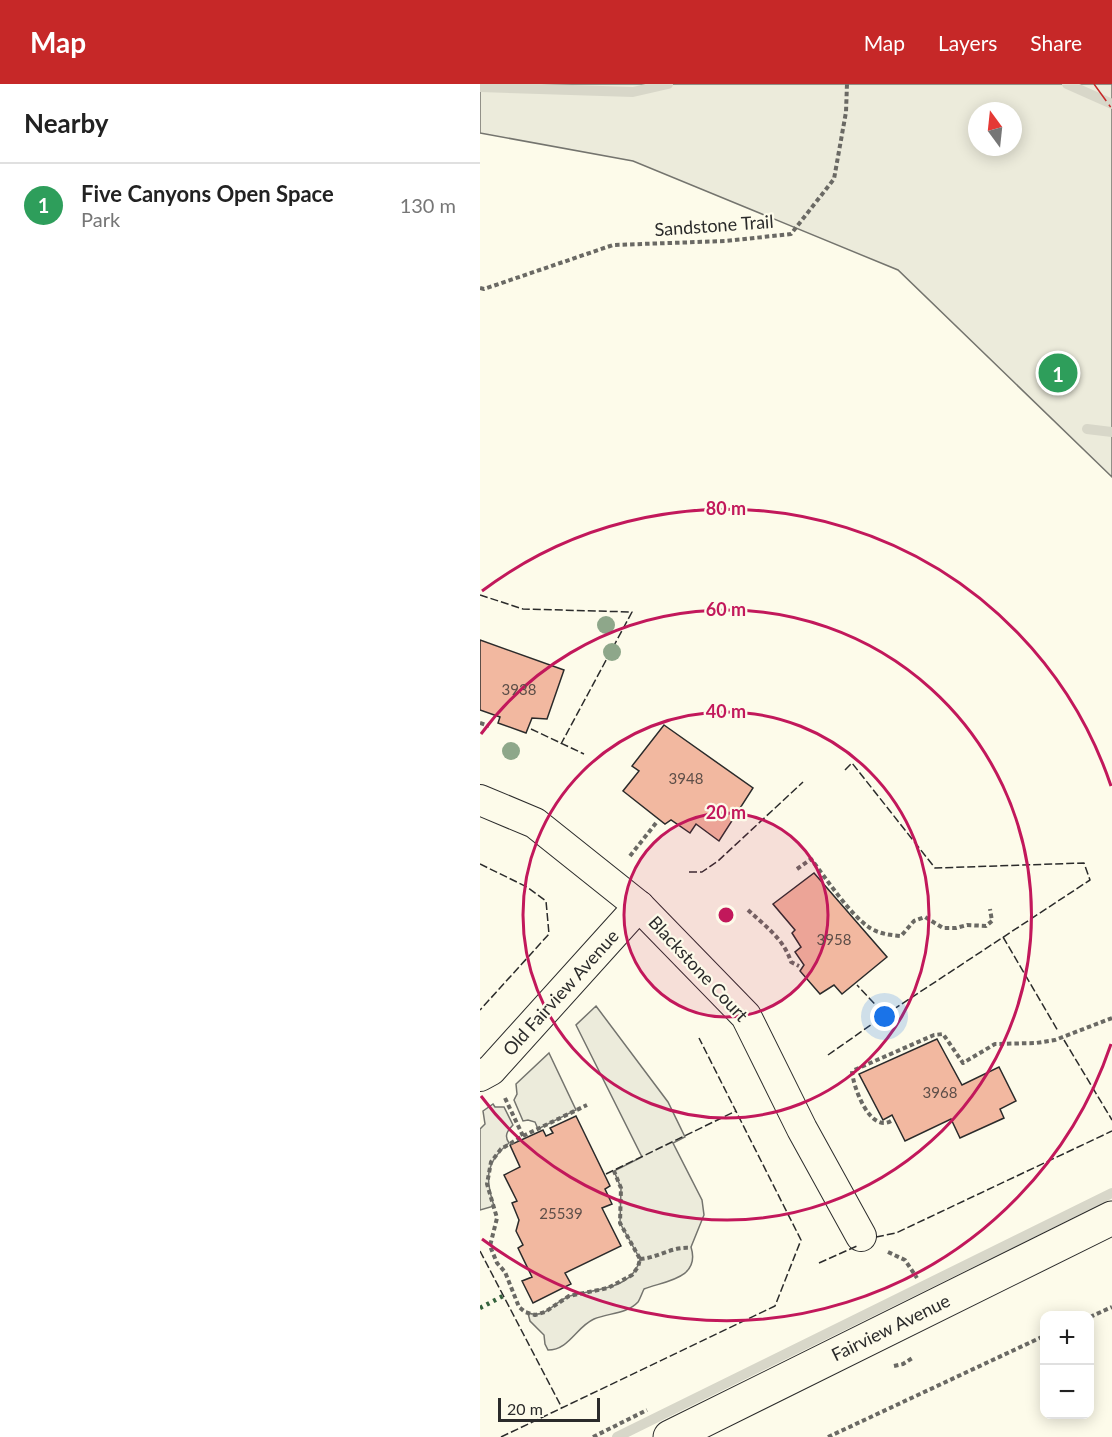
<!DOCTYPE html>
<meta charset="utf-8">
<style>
:root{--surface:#fff;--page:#f2f2f2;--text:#222;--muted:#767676;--line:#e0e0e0;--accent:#c62828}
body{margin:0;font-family:Lato,sans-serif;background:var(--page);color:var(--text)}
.controls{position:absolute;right:18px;bottom:18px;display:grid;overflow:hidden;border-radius:12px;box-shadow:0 3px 15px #0003}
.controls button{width:54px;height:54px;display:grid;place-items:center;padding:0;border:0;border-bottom:2px solid var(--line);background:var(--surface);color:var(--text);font:30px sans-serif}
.compass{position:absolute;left:488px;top:18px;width:54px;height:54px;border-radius:50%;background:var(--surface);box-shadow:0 3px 15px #0003;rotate:345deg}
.scale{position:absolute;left:18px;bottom:15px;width:102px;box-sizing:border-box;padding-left:6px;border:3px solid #2b2b2b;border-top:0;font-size:16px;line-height:21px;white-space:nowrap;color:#2b2b2b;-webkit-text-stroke:4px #fdfbea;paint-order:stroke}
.you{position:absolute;left:405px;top:933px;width:21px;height:21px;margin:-15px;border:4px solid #fff;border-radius:50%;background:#1a73e8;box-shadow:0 0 0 9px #1a73e833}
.badge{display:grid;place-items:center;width:39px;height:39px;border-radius:50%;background:var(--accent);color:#fff;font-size:20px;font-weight:700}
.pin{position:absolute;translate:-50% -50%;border:3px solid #fff;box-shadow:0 2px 6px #0006}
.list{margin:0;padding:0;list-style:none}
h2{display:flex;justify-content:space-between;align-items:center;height:78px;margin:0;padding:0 24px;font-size:26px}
h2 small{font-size:20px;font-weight:400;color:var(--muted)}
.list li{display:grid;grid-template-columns:39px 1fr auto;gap:18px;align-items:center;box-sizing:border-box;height:84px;padding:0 24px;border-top:2px solid var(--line)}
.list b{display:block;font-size:22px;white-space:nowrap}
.list p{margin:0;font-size:20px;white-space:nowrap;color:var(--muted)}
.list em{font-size:20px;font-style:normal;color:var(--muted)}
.map{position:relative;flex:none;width:632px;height:1353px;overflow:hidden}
header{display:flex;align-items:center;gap:36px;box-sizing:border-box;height:84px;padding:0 30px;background:var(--accent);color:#fff}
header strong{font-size:28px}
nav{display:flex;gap:33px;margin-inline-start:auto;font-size:21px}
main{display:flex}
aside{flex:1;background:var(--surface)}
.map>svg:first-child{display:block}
</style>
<header>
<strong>Map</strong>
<nav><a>Map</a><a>Layers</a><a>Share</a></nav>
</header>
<main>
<aside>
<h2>Nearby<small></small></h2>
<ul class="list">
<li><span class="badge" style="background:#2e9e5b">1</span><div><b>Five Canyons Open Space</b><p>Park</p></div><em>130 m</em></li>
</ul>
</aside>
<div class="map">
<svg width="632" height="1353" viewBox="0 0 632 1353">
<rect width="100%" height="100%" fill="#fdfbea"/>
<!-- green -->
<g fill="#ecebdb" stroke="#74746e" stroke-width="1.5" fill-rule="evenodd">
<path d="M0,0H632V393L418,186L153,77L0,49ZM497,27H533V63H497Z"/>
<path d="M116,922L188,1018L205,1053L193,1059L222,1116L224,1131L211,1163C221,1195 184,1197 164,1205C162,1209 160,1215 158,1218C147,1230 128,1229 114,1235C96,1243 89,1266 68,1266L65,1260L64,1251L50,1237L48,1229C67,1235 74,1217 90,1212C114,1205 153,1206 160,1175L140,1139L141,1104L134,1087L162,1073L96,941Z"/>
<polygon points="69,969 96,1026 58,1045 55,1038 48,1036 43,1037 34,1016 37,1010 36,1000"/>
<path d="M13,1020L15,1023H24L33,1041C27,1047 24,1052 29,1059C5,1078 5,1095 14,1122L0,1126V1045L5,1040L3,1027Z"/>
</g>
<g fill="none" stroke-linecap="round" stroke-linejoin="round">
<!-- stream -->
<g stroke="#d8d7c9" stroke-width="10">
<polyline points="587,0 632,20"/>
<polyline points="0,3 153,8 188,0"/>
<polyline points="607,345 632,348"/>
<polyline points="137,1353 632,1109"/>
</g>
</g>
<!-- building -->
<g fill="#f2b8a0" stroke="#2b2b2b" stroke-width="1.5">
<polygon points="0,556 84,586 67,635 52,634 46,649 18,639 20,633 0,626"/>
<polygon points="184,641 273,704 239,757 216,740 210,749 191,736 185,740 143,707 159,687 152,682"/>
<polygon points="334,789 407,873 362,910 354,901 340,910 320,887 324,881 315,868 321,863 312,849 315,846 293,820"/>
<polygon points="457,955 482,1001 519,983 536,1017 520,1025 524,1034 480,1054 471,1035 425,1057 412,1031 403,1036 379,990"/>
<polygon points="96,1032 130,1102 125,1105 132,1120 122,1124 141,1162 85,1189 91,1200 53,1219 42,1197 52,1193 38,1164 43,1161 36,1147 39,1136 32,1119 37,1117 24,1091 40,1083 30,1061 63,1046 66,1052 73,1049 70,1044"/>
</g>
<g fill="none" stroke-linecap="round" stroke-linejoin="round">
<!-- street casing -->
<g stroke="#2b2b2b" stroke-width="32">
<g id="street">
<polyline points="0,716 55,739 159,822 266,932 322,1045 381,1152"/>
<polyline points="0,992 11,986 159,822"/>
</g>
</g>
<!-- secondary casing -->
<g stroke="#2b2b2b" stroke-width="35">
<polyline id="secondary" points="190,1353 632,1134"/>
</g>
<!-- path -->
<g stroke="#6a6964" stroke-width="4" stroke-dasharray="4.5 3" stroke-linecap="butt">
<polyline points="0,204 4,205 133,161 246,157 311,150 354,95 366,28 367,0"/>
<polyline points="0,639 9,642"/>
<polyline points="150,772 176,739"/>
<path d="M317,785L331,775C346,794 370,831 390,844C400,850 410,851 421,852L434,837L445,833L463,844H476L487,841L506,842L512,837L510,825"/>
<path d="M268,826C285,842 304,855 311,878L319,882"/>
<polyline points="25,1014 43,1052 21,1065 11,1078 7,1100 17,1134 10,1162 17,1179 25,1188 39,1223 45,1228 55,1231 65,1228 89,1212 128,1204 152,1191 158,1183 160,1175 140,1139 141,1104 134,1087"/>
<path d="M411,1037C390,1049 373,1003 372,987L454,951L463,950L483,979L515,960L556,959L575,956L632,934"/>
<polyline points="43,1052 107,1021"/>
<polyline points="408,1168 425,1176 437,1194"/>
<path d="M160,1175C178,1174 192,1162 211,1164"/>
<polyline points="610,1233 632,1223"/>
<polyline points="414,1282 423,1280 434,1273"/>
<polyline points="113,1353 167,1326"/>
<polyline points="348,1353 564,1252"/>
</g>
<!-- street -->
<use href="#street" stroke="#fdfbea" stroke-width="30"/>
<!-- secondary -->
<use href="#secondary" stroke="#fdfbea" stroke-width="33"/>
<!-- hedge -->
<polyline stroke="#34623c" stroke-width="4.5" stroke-dasharray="3 4.5" stroke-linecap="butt" points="0,1224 23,1212"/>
<!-- fence -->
<g stroke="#2b2b2b" stroke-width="1.5" stroke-dasharray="8 3" stroke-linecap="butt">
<polyline points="0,511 43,525 152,528 81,660"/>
<polyline points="51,645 104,670"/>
<polyline points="365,686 372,679 455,784 604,779 610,796 405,931 377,901"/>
<polyline points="0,780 47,803 66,817 69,850 0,926"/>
<polyline points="209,788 222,788 238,777 323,698"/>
<polyline points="523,853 578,947"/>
<polyline points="584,956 632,1036"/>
<polyline points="348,971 405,931"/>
<polyline points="126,1090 256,1027"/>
<polyline points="396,1153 416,1149 632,1047"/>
<polyline points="0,1167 82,1324"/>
<polyline points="339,1179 377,1162"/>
<polyline points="21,1353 295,1222 321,1156 219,954"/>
</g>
<!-- power -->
<polyline stroke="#c62828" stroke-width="1.5" stroke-dasharray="21 4.5 3 4.5" stroke-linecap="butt" points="614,0 632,25"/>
</g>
<!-- trees -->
<g fill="#8ea78a">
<circle cx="126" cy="541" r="9"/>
<circle cx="132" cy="568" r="9"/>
<circle cx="31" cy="667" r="9"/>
</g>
<!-- distance rings -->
<circle cx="246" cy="831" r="102" fill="#c2185b" fill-opacity=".12"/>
<g fill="none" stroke="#c2185b" stroke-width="3">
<circle cx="246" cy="831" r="102"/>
<circle cx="246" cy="831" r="203"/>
<path d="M1 650A305 305 0 1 1 1 1012"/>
<path d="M631 960A406 406 0 0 1 2 1155M2 507A406 406 0 0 1 631 702"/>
</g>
<g text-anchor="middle" stroke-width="4.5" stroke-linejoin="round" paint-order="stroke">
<!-- number labels -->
<g font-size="15" fill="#5d4e48">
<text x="39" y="611">3938</text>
<text x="206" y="700">3948</text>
<text x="354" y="861">3958</text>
<text x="460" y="1014">3968</text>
<text x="81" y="1135">25539</text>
</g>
<!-- street labels -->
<g font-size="18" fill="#2b2b2b" stroke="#fdfbea">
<text transform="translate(234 142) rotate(-4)" y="6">Sandstone Trail</text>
<text transform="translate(218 885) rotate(47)" y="6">Blackstone Court</text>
<text transform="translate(81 909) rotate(-48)" y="6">Old Fairview Avenue</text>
<text transform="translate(411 1244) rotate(-26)" y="6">Fairview Avenue</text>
</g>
</g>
<circle cx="246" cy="831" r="9" fill="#c2185b" stroke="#fdfbea" stroke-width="3"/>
<g font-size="18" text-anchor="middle" font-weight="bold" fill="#c2185b" stroke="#fdfbea" stroke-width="4.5" stroke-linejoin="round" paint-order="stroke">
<text x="246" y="431">80 m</text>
<text x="246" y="532">60 m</text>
<text x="246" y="634">40 m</text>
<text x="246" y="735">20 m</text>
</g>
</svg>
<div class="controls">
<button>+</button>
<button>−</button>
</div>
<svg class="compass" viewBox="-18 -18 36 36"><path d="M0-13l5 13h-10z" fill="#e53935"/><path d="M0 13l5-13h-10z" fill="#767676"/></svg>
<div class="scale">20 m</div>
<div class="you"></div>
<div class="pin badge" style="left:578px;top:289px;background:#2e9e5b">1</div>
</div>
</main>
